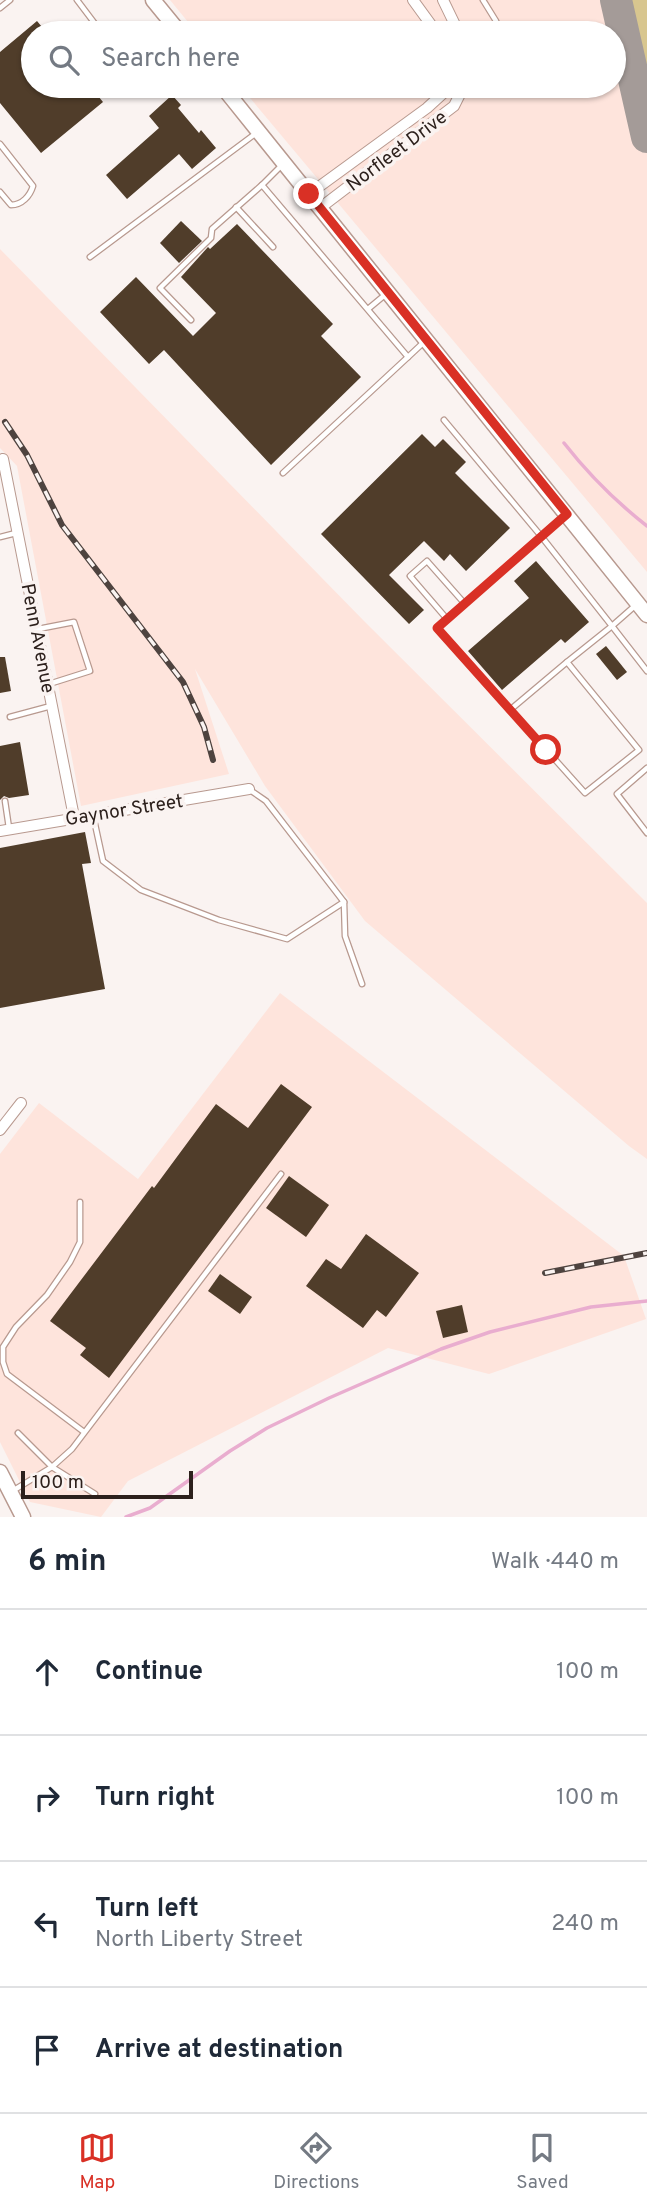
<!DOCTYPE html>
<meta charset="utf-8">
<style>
:root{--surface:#fff;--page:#f6f6f7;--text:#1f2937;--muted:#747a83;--line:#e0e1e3;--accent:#d93025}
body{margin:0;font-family:Overpass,sans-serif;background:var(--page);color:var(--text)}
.scale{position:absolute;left:21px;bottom:18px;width:172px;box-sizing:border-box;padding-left:7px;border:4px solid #2c201c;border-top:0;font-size:19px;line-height:24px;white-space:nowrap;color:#2c201c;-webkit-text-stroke:5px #faf3f1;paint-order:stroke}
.stop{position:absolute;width:21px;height:21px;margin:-16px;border:5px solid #d93025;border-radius:50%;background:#fff}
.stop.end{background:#d93025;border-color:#fff;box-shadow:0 2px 7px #0008}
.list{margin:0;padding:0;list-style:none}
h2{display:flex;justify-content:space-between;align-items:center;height:91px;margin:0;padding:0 28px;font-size:30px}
h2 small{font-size:23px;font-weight:400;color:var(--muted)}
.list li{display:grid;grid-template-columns:46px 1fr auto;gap:21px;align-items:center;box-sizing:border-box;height:126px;padding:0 28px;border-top:2px solid var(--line)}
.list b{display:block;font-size:26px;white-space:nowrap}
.list p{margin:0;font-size:23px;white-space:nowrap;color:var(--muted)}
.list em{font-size:23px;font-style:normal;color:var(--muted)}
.icon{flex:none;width:38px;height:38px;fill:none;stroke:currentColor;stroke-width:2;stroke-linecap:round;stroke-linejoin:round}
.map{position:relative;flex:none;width:647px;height:1517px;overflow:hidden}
.search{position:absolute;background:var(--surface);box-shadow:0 2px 5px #0004;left:21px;right:21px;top:21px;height:77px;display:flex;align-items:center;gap:18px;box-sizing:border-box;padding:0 24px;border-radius:38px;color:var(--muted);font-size:26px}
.sheet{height:595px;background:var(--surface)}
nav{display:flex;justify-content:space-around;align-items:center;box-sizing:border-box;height:98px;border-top:2px solid var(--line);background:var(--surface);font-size:19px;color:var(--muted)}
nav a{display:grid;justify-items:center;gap:4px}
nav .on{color:var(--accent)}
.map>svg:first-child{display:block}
</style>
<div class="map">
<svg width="647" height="1517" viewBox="0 0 647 1517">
<rect width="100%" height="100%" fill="#faf3f1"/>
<!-- built -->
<g fill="#fee4dc">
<polygon points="170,0 647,0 647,572 240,86 614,86 614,33 197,33"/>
<polygon points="0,249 364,621 647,903 647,1159 629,1146 365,921 265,786 195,669 229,774 81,806 17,466 0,448"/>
<polygon points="280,993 624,1256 646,1319 489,1374 388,1348 128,1481 101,1517 30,1502 0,1442 0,1154 39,1103 138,1179"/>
</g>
<!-- green -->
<polygon fill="#d8c68f" points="629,0 647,0 647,86"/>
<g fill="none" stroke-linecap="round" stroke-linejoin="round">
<!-- stream -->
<g stroke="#e9adcf" stroke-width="3.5">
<path d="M564,443C589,475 615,501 647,526"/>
<polyline points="126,1517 150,1508 230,1451 267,1428 329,1398 441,1349 490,1332 591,1307 647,1301"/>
</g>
<!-- taxiway -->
<polyline stroke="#a49b98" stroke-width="32" points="616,0 647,137"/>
</g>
<!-- building -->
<g fill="#503d2a">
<polygon points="37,21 47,33 33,33 33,86 90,86 103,102 41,153 0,103 0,52"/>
<polygon points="172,95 181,105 178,108 199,133 201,130 216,148 192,169 179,154 127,199 106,175 159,128 149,116"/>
<polygon points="181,221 202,241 179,263 160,243"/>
<polygon points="237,224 333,324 321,336 361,377 271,465 164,350 149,364 100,312 136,277 193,336 216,313 181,277 208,247 210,249"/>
<polygon points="422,434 435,447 443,439 466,462 455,473 510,528 466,571 450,554 444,561 424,541 389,575 424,610 409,624 321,534"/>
<polygon points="536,561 589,622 565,643 561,639 502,690 468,651 529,598 514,581"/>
<polygon points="606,646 627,672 617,680 596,654"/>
<polygon points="0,657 5,657 11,691 0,693"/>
<polygon points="20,742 29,795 9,798 4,796 0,800 0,746"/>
<polygon points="85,832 91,863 82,864 105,989 0,1008 0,848"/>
<polygon points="281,1084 312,1107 109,1378 80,1355 86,1348 50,1321 152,1186 154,1188 216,1104 248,1128"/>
<polygon points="289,1176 329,1205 306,1237 266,1208"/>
<polygon points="366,1234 419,1273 386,1317 377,1310 363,1328 306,1286 326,1259 341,1269"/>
<polygon points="220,1274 252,1297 240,1314 208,1291"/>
<polygon points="462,1305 468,1332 443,1338 436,1311"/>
</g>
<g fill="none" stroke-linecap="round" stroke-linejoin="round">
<!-- lane casing -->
<g stroke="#b8998f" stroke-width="7">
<g id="lane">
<polyline points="77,0 102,33"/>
<polyline points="483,0 496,21"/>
<polyline points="0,8 10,0"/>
<path d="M0,144L33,186C30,196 22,205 11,205L0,192"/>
<polyline points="282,165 262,185 408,357 423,343"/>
<polyline points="236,207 273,247"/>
<polyline points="90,257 255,134"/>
<polyline points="368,309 386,294"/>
<polyline points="191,320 160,288 211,238 212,229 262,185"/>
<polyline points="444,420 541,536 437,628 585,793 639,750 567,662 510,710"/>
<polyline points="283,473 408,357"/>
<polyline points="563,517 541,536 612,626 567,662"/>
<polyline points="0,537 16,533"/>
<polyline points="637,604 612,626 647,671"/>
<polyline points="447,619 410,576 427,561 465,604"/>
<polyline points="38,629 74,622 90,671 49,684"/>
<polyline points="10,717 51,706"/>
<polyline points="647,768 617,794 647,833"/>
<polyline points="250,790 266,801 344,902 345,936 362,984"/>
<polyline points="5,801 9,828"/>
<polyline points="93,815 103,861 141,890 219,920 287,939 344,902"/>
<polyline points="80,1202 80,1242 70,1262 47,1295 16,1327 3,1347 3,1362 7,1374 84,1432"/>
<polyline points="18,1433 52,1467 95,1494"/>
<polyline points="14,1490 52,1467 72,1449 281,1174"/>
</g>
</g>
<!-- street casing -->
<g stroke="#b8998f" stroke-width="12">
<g id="street">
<polyline points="413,0 437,33"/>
<polyline points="443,0 459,33"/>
<polyline points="309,194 427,108 451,86"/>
<polyline points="320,208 454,106 464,86"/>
<polyline points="3,459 74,817"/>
<polyline points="0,831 249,789"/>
<polyline points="0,1130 21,1103"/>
</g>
</g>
<!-- secondary casing -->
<g stroke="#b8998f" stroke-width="17">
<g id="secondary">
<polyline points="153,0 180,33"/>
<polyline points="222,86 647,615"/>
<polyline points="0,1472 23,1517"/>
</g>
</g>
<!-- lane -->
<use href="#lane" stroke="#fff" stroke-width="4.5"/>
<!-- street -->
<use href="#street" stroke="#fff" stroke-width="10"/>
<!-- secondary -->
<use href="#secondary" stroke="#fff" stroke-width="14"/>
<!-- rail casing -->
<g stroke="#4e433f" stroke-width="6">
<g id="rail">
<polyline points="5,422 27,455 62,525 183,682 204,727 213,760"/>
<polyline points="545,1273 647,1253"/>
</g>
</g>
<!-- rail -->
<use href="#rail" stroke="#faf3f1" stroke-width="3.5" stroke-dasharray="10" stroke-linecap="butt"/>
</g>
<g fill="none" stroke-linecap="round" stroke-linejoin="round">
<!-- route -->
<polyline stroke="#d93025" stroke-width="9" points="309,194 567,514 437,628 546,750"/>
</g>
<g text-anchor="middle" stroke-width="7" stroke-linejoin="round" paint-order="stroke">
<!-- street labels -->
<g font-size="19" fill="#2c201c" stroke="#faf3f1">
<text transform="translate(396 150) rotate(-37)" y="7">Norfleet Drive</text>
<text transform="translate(39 638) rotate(79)" y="7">Penn Avenue</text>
<text transform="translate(124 809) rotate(-9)" y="7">Gaynor Street</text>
</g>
</g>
</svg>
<div class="scale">100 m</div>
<div class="stop" style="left:546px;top:750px"></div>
<div class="stop end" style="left:309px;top:194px"></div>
<div class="search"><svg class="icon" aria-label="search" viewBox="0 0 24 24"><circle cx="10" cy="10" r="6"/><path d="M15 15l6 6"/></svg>Search here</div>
</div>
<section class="sheet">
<h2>6 min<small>Walk · 440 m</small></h2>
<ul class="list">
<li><svg class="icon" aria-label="ahead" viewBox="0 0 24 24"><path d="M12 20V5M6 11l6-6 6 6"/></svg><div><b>Continue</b></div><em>100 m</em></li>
<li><svg class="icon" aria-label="right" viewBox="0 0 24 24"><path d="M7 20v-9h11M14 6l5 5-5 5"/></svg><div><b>Turn right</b></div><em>100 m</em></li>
<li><svg class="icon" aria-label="left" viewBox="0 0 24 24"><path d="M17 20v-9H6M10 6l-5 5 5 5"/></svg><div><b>Turn left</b><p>North Liberty Street</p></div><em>240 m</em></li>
<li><svg class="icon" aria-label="arrive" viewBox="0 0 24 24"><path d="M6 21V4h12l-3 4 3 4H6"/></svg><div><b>Arrive at destination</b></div></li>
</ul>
</section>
<nav>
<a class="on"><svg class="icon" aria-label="map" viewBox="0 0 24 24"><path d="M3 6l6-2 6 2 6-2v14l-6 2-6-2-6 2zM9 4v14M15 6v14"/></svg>Map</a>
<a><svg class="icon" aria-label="directions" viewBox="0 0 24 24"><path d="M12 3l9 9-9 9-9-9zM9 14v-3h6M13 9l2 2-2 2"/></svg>Directions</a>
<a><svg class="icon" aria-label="saved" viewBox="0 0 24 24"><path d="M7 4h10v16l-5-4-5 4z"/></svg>Saved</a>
</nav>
